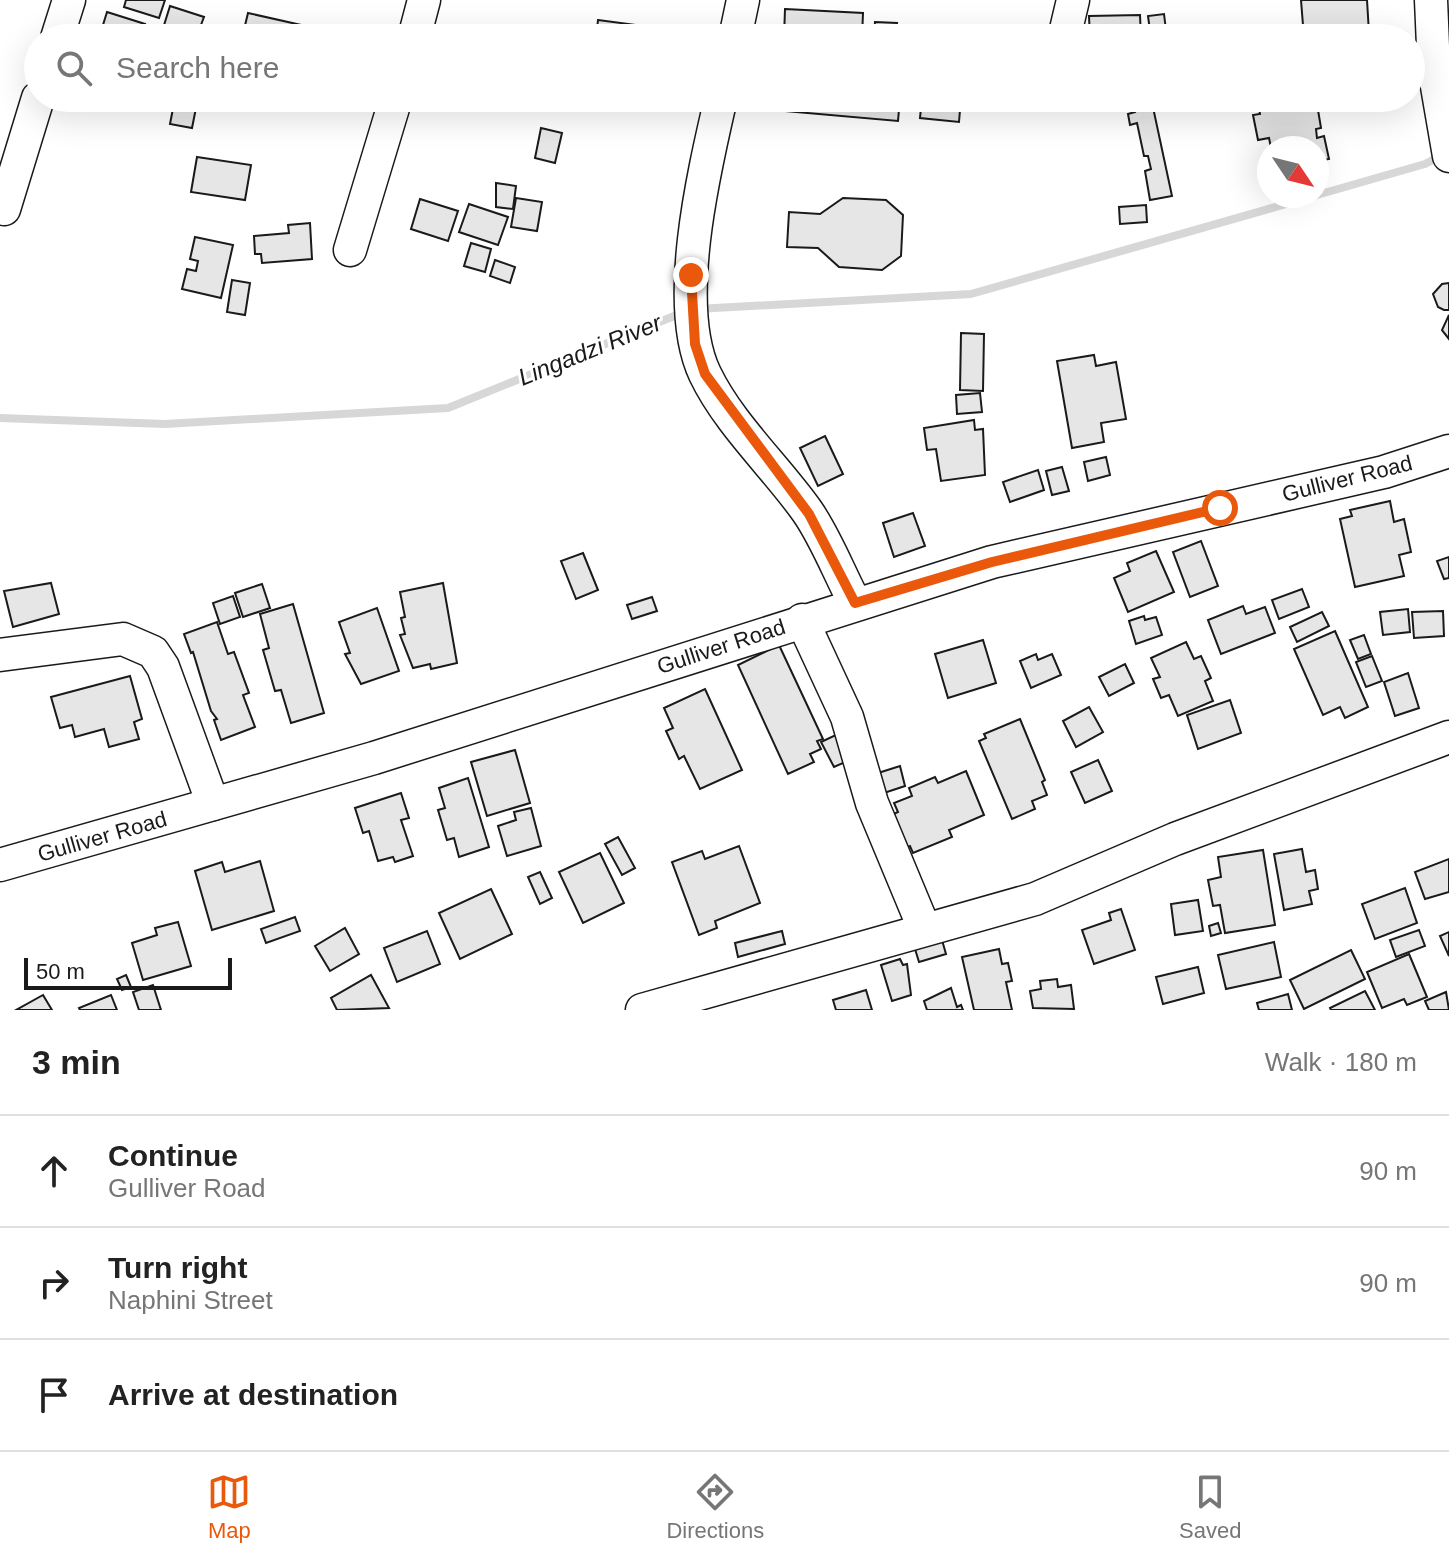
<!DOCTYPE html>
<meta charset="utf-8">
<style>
:root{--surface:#fff;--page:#f6f6f6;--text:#222;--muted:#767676;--line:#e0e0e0;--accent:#ea580c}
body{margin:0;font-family:Helvetica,sans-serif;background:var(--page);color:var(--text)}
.compass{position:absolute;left:1257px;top:136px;width:72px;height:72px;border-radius:50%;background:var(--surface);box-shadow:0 8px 32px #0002;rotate:125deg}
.scale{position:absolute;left:24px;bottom:20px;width:208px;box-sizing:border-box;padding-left:8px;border:4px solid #1a1a1a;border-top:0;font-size:22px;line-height:28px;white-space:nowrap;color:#1a1a1a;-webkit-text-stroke:6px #fff;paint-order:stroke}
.stop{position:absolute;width:24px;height:24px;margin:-18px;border:6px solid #ea580c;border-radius:50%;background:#fff}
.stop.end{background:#ea580c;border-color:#fff;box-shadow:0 2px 8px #0008}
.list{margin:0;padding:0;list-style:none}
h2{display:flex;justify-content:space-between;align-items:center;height:104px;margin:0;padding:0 32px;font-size:34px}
h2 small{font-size:26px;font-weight:400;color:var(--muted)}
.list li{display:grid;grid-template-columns:52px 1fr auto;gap:24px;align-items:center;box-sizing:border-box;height:112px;padding:0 32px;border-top:2px solid var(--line)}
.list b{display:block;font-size:30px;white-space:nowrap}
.list p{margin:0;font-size:26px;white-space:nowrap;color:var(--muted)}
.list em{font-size:26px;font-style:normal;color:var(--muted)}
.icon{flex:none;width:44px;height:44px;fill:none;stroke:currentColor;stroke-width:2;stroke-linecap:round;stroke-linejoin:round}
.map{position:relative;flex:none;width:1449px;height:1010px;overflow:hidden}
.search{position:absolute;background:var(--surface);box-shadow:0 8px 32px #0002;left:24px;right:24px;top:24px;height:88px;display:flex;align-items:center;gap:20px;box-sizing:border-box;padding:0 28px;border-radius:44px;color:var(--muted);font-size:30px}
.sheet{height:440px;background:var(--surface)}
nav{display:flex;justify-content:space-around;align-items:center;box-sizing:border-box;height:112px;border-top:2px solid var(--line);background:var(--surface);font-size:22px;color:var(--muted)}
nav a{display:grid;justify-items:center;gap:4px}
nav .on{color:var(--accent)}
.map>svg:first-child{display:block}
</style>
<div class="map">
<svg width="1449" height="1010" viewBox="0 0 1449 1010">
<rect width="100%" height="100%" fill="#fff"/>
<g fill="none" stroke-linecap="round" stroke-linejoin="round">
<!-- stream -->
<g stroke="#d7d7d7" stroke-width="8">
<polyline points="1317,195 1425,164 1442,155"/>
<polyline points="697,309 971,294 1314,196"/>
<polyline points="0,418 165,424 448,408 684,312"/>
</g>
</g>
<!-- building -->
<g fill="#e6e6e6" stroke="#1a1a1a" stroke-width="2">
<polygon points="126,0 165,0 159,18 124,7"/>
<polygon points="1301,0 1367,0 1369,33 1304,38"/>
<polygon points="170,6 204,17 196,38 160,38"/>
<polygon points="785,9 863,13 862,38 784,38"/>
<polygon points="107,12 145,24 140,38 99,38"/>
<polygon points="248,13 319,29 317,38 242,38"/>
<polygon points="1164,14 1167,38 1151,38 1148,16"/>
<polygon points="1140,15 1141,38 1090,38 1089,16"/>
<polygon points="598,20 659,28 658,38 596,38"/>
<polygon points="875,22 897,23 896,38 874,38"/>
<polygon points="935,30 951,31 951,38 934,38"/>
<polygon points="175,98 198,98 192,128 170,124"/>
<polygon points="752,98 900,98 898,121 752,108"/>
<polygon points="922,98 961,98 959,122 920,118"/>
<polygon points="1137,98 1151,98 1172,196 1150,200 1145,171 1151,169 1148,156 1144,156 1137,123 1130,125 1128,114 1135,112 1133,103 1138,102"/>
<polygon points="1249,98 1316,98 1321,128 1316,129 1317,138 1324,136 1329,159 1317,161 1317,148 1271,148 1269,138 1258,140 1253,115 1260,114 1259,109 1251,110"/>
<polygon points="541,128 562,133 555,163 535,158"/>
<polygon points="197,157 251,165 245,200 191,192"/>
<polygon points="496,183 516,186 513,209 496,207"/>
<polygon points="516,198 542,202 537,231 511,227"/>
<polygon points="843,198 886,200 903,215 901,256 882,270 839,267 818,248 787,247 789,212 820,214"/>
<polygon points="420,199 458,211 448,241 411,229"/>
<polygon points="469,204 508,217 498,245 459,232"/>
<polygon points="1146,205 1147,222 1120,224 1119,207"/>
<polygon points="310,223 312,259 262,263 261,254 255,254 254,236 289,233 288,225"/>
<polygon points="195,237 233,245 221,298 182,289 187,269 196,271 198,261 190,259"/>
<polygon points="471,243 491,249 485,272 464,266"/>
<polygon points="495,260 515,267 510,283 490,276"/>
<polygon points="232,280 250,283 245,315 227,312"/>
<polygon points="1449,283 1449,310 1444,310 1438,307 1433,294 1442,284"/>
<polygon points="1449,315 1449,339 1442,330"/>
<polygon points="961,333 984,334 983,391 960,390"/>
<polygon points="1094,355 1096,366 1116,362 1126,419 1101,423 1104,442 1072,448 1057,361"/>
<polygon points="980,393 982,412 957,414 956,395"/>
<polygon points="974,420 975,430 983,429 985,475 941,481 936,449 927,450 924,428"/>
<polygon points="825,436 843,474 818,486 800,448"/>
<polygon points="1106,457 1110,475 1088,481 1084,462"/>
<polygon points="1062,467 1069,491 1052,495 1046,471"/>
<polygon points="1038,470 1044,490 1010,502 1003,482"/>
<polygon points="1390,501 1394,522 1404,519 1411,552 1399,555 1404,576 1355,587 1340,519 1352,516 1350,510"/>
<polygon points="913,513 925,546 894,557 883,523"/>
<polygon points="1201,541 1218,586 1190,597 1173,552"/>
<polygon points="1156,551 1174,592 1128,612 1114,578 1130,571 1127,563"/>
<polygon points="583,553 598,590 576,599 561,561"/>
<polygon points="1449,557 1449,578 1444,579 1437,561"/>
<polygon points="51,583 59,614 13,627 4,591"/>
<polygon points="443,583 457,663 431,669 430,664 413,668 400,635 405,634 401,618 405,617 400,592"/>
<polygon points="262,584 270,608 243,617 235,593"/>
<polygon points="1302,589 1309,607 1279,619 1272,600"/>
<polygon points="233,596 240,617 220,624 213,603"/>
<polygon points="652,597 657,611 632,619 627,605"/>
<polygon points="293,604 324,713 291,723 281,690 275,691 263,650 269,648 260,614"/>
<polygon points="1243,606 1246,614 1265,607 1275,633 1221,654 1208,620"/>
<polygon points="377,608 399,671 361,684 345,654 350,653 339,622"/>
<polygon points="1408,609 1410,632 1383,635 1380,612"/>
<polygon points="1443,611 1444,636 1414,638 1412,612"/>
<polygon points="1322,612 1329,626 1297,642 1290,627"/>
<polygon points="1144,616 1145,620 1156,617 1162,635 1136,644 1129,621"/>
<polygon points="217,622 228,654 234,652 249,693 243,695 255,727 221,740 214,720 217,719 211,711 193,652 191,653 184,634"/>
<polygon points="1335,631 1368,707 1345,718 1340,707 1323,715 1294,649"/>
<polygon points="1364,635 1371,654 1358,659 1350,640"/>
<polygon points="983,640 996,683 948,698 935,654"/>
<polygon points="1186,642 1194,659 1201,656 1211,678 1205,681 1213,701 1178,716 1169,695 1161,698 1153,679 1160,677 1151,658"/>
<polygon points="779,645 823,739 817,741 821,749 810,754 814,762 788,774 738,665"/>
<polygon points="1036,654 1038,660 1052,654 1061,675 1031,688 1020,661"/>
<polygon points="1372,656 1382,681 1366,687 1356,662"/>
<polygon points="1125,664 1134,683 1109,696 1099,677"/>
<polygon points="1408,673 1419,708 1395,716 1384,682"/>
<polygon points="130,676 142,719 134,722 139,739 109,747 104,729 75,737 72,725 60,728 51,697"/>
<polygon points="705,689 742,770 700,789 684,756 679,759 666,731 673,728 664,708"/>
<polygon points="1230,700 1241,733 1198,749 1187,715"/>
<polygon points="1089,707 1103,732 1076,747 1063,721"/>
<polygon points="1020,719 1045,780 1042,782 1047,795 1032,801 1035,809 1012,819 979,741 986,738 984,734"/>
<polygon points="840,733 852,759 834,767 821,742"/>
<polygon points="515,750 530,803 487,816 471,762"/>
<polygon points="1098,760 1112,791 1085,803 1071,772"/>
<polygon points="900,766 905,786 881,794 875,774"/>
<polygon points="966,771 984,815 949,830 952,837 913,853 910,846 899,851 885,818 898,812 894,803 912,796 909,788 935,777 938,783"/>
<polygon points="468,778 489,847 459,857 454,838 447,840 438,810 445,808 439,788"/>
<polygon points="401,793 409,818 401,820 413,856 395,862 393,857 378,861 369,831 363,833 355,808"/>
<polygon points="531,808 541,846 507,856 498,826 516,820 514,812"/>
<polygon points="618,837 635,868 622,875 605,844"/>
<polygon points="739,846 760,903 715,921 717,928 699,935 672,862 702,851 705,859"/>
<polygon points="1302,849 1306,872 1315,870 1318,889 1309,891 1312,904 1284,910 1274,854"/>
<polygon points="1263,850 1275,925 1225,933 1220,905 1213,906 1208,880 1221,877 1218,857"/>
<polygon points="600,853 624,903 583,923 559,872"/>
<polygon points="1449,859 1449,892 1425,899 1415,872"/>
<polygon points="260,861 274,911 212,930 195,871 222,862 225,872"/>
<polygon points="540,872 552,898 540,904 528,877"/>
<polygon points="1405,888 1417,923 1375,939 1362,904"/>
<polygon points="491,889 512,934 460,959 439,913"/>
<polygon points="1198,900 1203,931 1175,935 1171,904"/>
<polygon points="1121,909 1135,950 1094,964 1082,930 1111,920 1109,913"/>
<polygon points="295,917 300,931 266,943 261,929"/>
<polygon points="178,922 191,966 143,980 132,943 157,935 155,928"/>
<polygon points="1218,923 1221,933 1211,936 1209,926"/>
<polygon points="345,928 359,954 330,971 315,946"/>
<polygon points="1419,930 1425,946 1396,957 1390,940"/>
<polygon points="427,931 440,964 397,982 384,948"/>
<polygon points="782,931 785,944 738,957 735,943"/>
<polygon points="1449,932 1449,956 1440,936"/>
<polygon points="942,940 946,954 919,962 915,949"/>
<polygon points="1274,942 1281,977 1226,989 1218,955"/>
<polygon points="999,949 1002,964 1008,963 1012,981 1006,982 1012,1010 974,1010 962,957"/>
<polygon points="1351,950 1365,979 1304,1009 1290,980"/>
<polygon points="1409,954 1427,997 1407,1005 1404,999 1382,1008 1367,972"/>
<polygon points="900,959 903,965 907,964 911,995 892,1001 881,965"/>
<polygon points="1198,967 1204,993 1163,1004 1156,977"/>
<polygon points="126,975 131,987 122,990 117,979"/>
<polygon points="371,975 389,1008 337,1010 331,998"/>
<polygon points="1057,979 1058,987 1071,985 1074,1009 1033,1008 1030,991 1041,989 1040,981"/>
<polygon points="153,985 161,1010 139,1010 133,992"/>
<polygon points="951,988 957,1007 961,1005 963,1010 927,1010 924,1001"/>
<polygon points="866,990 872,1010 836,1010 833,1000"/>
<polygon points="1365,991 1375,1010 1331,1010 1330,1008"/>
<polygon points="1446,992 1449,1010 1429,1010 1425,1001"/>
<polygon points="1288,994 1292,1010 1259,1010 1257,1003"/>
<polygon points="43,995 52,1010 16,1010"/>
<polygon points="111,995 117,1010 80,1010 79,1008"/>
</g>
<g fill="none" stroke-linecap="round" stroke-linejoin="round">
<!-- minor casing -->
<g stroke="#1a1a1a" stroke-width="35">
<g id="minor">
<polyline points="1431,0 1434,69 1449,156"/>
<polyline points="57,38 69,0"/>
<polyline points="414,38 424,0"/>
<polyline points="735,38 743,0"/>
<polyline points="1064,38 1073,0"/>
<path d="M721,98C704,171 672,305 705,374C729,424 775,466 807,511C826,538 839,573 855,603"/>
<polyline points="4,209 38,98"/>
<polyline points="350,250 396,98"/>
<polyline points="802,620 847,717 872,803 924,928"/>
<polyline points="0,655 123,639 153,652 163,667 213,804"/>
<polyline points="0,865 374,758 992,562 1384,472 1449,451"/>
<polyline points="642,1010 1035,899 1175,839 1449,737"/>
</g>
</g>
<!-- minor -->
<use href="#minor" stroke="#fff" stroke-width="32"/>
</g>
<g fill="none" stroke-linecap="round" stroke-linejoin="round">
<!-- route -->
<polyline stroke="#ea580c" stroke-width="10" points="691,275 695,344 705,374 809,514 855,603 992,562 1220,508"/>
</g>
<g text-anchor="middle" stroke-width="6" stroke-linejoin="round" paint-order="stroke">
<!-- street labels -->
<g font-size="22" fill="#1a1a1a" stroke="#fff">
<text transform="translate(1347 478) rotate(-14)" y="8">Gulliver Road</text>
<text transform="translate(721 646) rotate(-18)" y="8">Gulliver Road</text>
<text transform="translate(102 836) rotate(-16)" y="8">Gulliver Road</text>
</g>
<!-- water labels -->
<g font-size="24" font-style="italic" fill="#1a1a1a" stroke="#fff">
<text transform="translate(590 350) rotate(-22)" y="8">Lingadzi River</text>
</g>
</g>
</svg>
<svg class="compass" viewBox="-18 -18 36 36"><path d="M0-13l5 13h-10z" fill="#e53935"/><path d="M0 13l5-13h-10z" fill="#767676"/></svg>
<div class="scale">50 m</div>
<div class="stop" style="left:1220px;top:508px"></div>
<div class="stop end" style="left:691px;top:275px"></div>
<div class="search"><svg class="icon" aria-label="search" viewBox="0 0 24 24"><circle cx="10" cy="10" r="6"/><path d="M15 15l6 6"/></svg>Search here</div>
</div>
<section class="sheet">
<h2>3 min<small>Walk · 180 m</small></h2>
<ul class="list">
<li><svg class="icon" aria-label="ahead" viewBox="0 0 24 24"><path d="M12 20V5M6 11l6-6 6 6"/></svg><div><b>Continue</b><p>Gulliver Road</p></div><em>90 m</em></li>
<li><svg class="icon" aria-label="right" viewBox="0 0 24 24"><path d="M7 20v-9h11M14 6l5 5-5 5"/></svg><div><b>Turn right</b><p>Naphini Street</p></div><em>90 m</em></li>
<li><svg class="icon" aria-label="arrive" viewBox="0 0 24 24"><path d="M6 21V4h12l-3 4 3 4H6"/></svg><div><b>Arrive at destination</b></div></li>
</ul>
</section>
<nav>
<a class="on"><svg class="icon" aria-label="map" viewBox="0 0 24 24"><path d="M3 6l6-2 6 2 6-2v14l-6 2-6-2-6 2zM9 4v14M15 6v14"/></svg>Map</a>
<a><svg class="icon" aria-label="directions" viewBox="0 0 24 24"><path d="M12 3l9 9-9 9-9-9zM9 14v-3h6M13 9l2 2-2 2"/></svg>Directions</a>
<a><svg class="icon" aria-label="saved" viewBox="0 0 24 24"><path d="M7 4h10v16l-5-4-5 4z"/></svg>Saved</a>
</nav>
